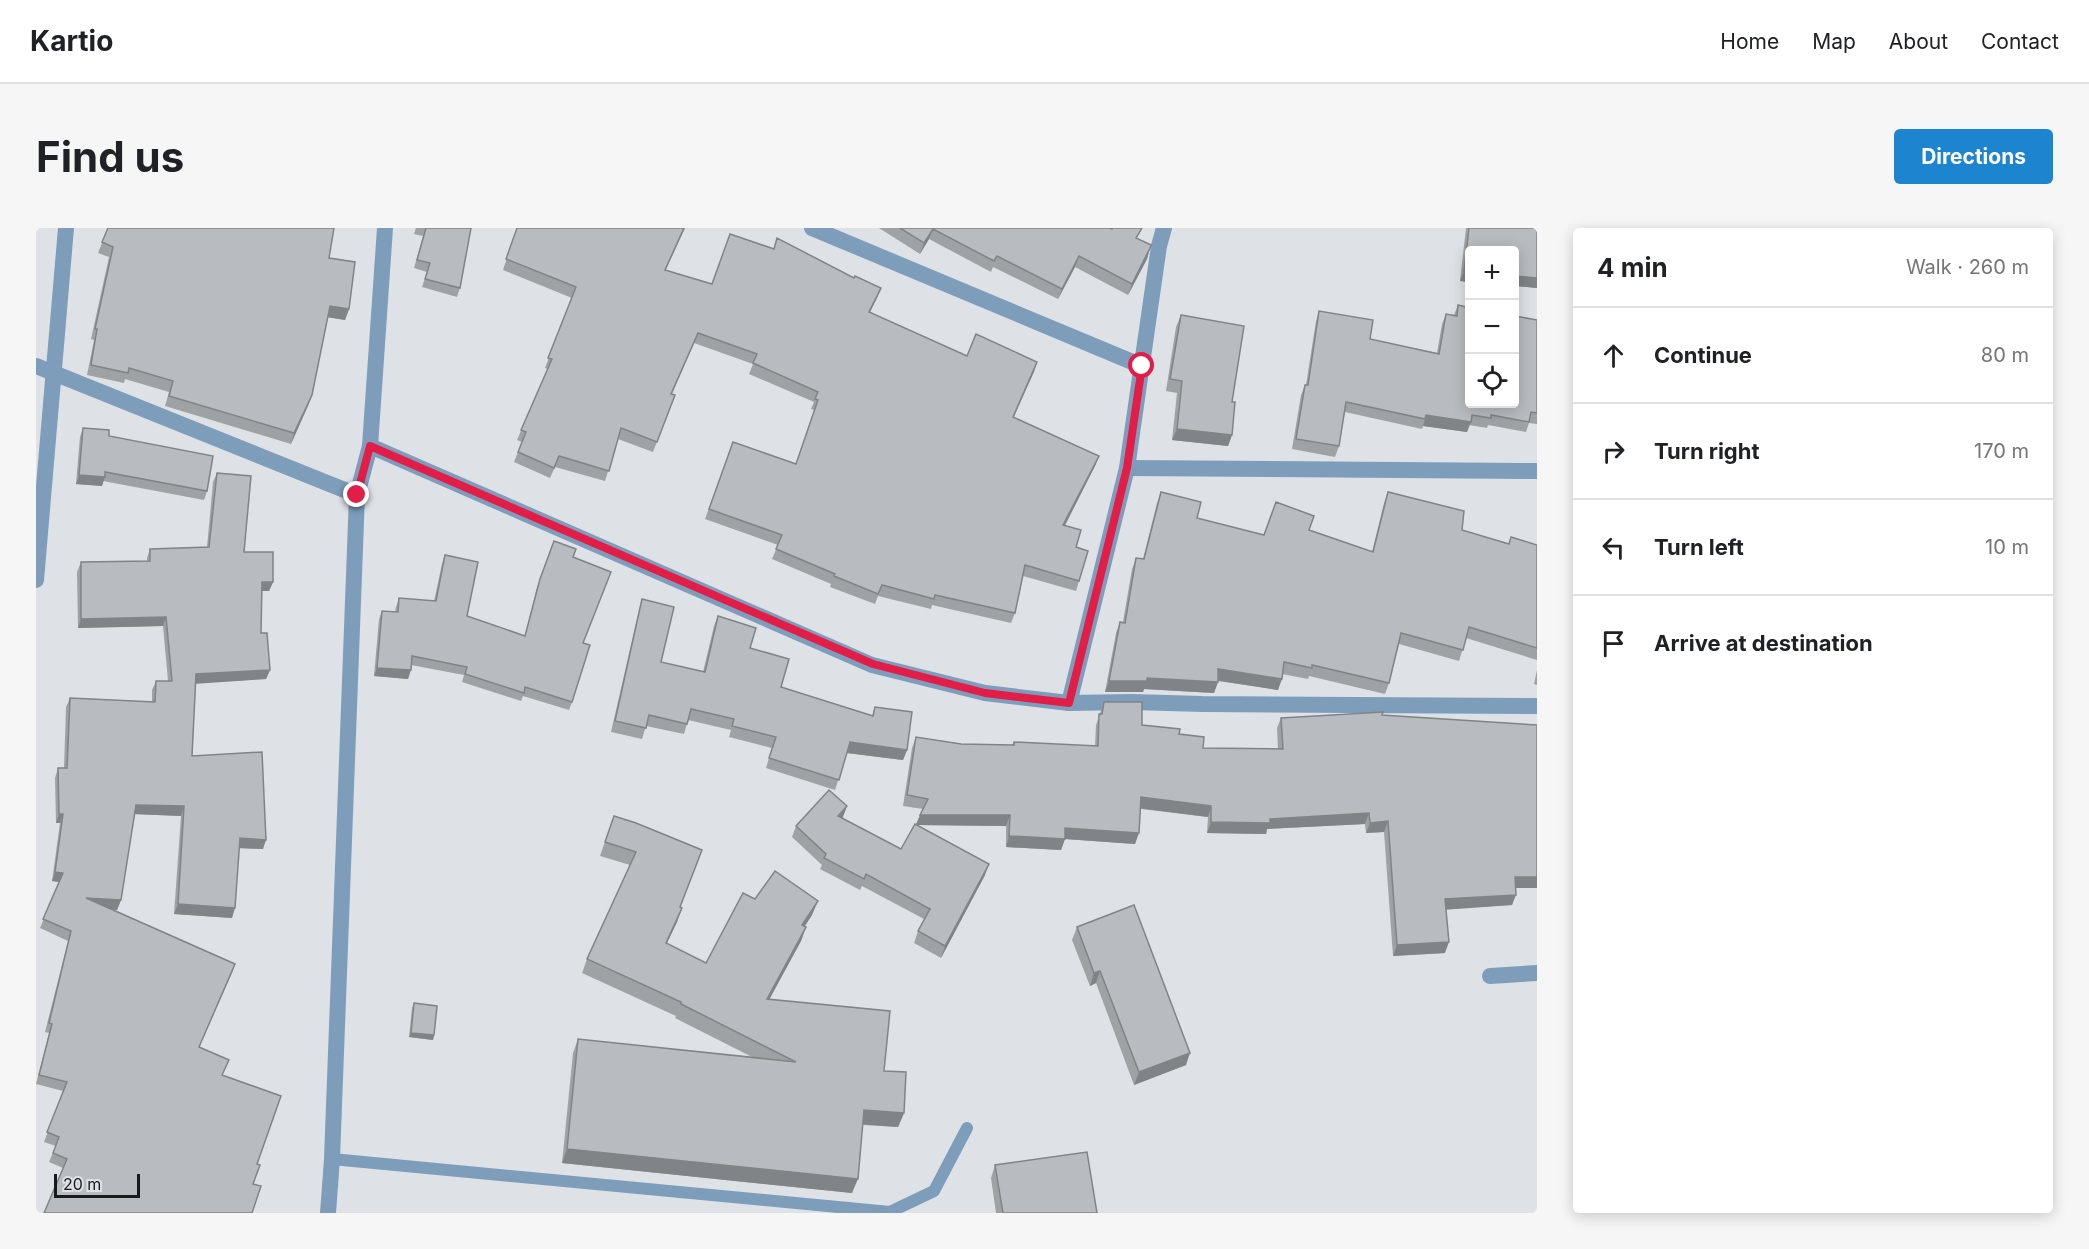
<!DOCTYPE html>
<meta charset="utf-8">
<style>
:root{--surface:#fff;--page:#f6f6f6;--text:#202124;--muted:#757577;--line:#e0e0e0;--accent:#1d85cf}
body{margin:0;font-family:Inter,sans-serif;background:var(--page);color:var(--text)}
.controls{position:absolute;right:18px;top:18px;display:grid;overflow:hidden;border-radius:6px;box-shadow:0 3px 15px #0003}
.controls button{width:54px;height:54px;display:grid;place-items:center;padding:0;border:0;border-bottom:2px solid var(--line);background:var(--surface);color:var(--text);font:30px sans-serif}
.scale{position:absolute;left:18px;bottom:15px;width:86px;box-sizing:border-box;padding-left:6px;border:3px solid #181a1b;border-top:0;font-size:16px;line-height:21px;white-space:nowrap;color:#181a1b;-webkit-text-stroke:4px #dee2e6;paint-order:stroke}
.stop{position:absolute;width:18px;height:18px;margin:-14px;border:4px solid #e11d48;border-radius:50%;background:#fff}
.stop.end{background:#e11d48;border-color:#fff;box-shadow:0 2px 6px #0008}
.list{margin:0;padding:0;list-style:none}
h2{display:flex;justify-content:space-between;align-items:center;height:78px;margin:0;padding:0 24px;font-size:26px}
h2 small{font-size:20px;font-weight:400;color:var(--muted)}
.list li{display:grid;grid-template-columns:39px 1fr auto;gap:18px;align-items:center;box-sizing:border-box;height:96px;padding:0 24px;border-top:2px solid var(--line)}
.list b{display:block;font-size:22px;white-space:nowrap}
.list em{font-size:20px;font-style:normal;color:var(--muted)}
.icon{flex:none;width:33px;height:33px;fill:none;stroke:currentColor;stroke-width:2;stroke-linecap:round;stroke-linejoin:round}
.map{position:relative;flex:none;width:1501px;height:985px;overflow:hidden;border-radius:6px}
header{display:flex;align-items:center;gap:36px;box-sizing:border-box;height:84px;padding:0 30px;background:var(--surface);border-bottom:2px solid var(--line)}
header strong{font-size:28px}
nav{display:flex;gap:33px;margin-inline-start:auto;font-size:21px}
.intro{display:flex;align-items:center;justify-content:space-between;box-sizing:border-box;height:144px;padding:0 36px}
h1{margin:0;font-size:42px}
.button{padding:15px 27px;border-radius:6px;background:var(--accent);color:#fff;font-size:21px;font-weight:700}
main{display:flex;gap:36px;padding:0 36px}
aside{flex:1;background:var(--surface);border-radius:6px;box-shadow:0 3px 15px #0003}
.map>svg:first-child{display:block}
</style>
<header>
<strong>Kartio</strong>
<nav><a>Home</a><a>Map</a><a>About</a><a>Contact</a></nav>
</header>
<div class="intro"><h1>Find us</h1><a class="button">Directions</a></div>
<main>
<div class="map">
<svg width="1501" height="985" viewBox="0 0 1501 985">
<rect width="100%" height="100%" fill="#dee2e6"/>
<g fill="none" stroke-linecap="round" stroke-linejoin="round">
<!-- service -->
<polyline stroke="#7d9dbb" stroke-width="12" points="296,931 854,984 898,963 931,900"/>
<!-- minor -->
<g stroke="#7d9dbb" stroke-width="16">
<polyline points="776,0 1106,138"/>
<polyline points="0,138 321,267"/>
<polyline points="334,218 836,437 949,465 1033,475 1096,474 1167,476 1501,478"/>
<polyline points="1091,240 1501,243"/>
<polyline points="0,352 30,0"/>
<polyline points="1033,475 1091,240 1123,18 1128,0"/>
<polyline points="1454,748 1501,745"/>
<polyline points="292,985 296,931 321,267 334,218 349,0"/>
</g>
</g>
<!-- wall -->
<g fill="#9ea2a5">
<polygon points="72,0 293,30 313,81 309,92 292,89 276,167 255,216 129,178 133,164 89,151 88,155 51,147 58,112 55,111 73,29 62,25"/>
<polygon points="380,0 435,0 424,60 421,69 386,59 391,44 378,40 387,8 378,6"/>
<polygon points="481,0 676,56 738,21 741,10 818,50 845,60 834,84 931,128 1001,134 978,189 1063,228 1059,238 1029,297 1040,319 1043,353 1040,363 987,348 979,385 975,395 896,377 895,381 842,368 839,376 794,359 795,356 736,331 742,317 669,291 697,214 760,236 778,182 775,181 778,174 713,146 717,136 658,115 636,166 639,167 617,224 582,211 569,253 519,239 514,250 478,234 486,214 481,212 512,141 509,140 536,70 467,42"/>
<polygon points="843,0 1073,0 1102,11 1114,20 1111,31 1092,67 1039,39 1022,71 957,39 955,44 893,11 884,26"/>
<polygon points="1430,0 1501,0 1501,60 1479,58 1479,22 1434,54 1424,53"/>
<polygon points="1422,77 1501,92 1501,196 1493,195 1490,204 1452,197 1451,200 1433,197 1431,204 1387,198 1386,201 1309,184 1303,218 1299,229 1256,221 1265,167 1269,157 1270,157 1280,93 1283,83 1334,111 1401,125 1406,96 1410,86 1418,87"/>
<polygon points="1145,87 1196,174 1196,207 1192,218 1136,212 1141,165 1130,163 1140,99"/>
<polygon points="47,200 73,208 171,263 168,272 67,253 66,258 40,256 44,209"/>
<polygon points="181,245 208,324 237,354 233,363 226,363 225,405 234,442 230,451 160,455 156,528 227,621 203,620 196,690 138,686 145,588 98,586 85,672 81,682 75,681 199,736 163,819 27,940 13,934 20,918 8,914 27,863 0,856 13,805 9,804 32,713 4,700 23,654 16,653 24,595 20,595 19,550 22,540 28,540 30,479 34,470 116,474 116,462 120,453 132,453 127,398 42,400 41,344 45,334 111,333 111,330 114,321 171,319 177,254"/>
<polygon points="1125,264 1161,290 1228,307 1273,302 1336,324 1348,275 1352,264 1426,302 1472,316 1501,317 1501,432 1430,410 1423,433 1363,416 1353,455 1349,466 1273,448 1272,451 1246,446 1242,462 1182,453 1178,465 1108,461 1107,464 1069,464 1080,405 1084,394 1087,394 1096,341 1100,330 1107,331 1121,275"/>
<polygon points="518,313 537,329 547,415 536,474 533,482 487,468 485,473 426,454 428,447 375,437 372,451 338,448 343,391 346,383 359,384 360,379 363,370 398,373 406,336 409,327 431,388 489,408 501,359"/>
<polygon points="606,371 625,434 667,444 678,398 682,388 714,420 745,459 836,488 839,479 871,522 867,532 811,525 799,562 730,540 736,520 693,509 695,502 652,492 648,506 610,498 606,511 575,504 603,382"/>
<polygon points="1501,442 1501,457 1498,456"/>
<polygon points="1068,474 1106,497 1143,506 1167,520 1242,521 1241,500 1245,490 1346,487 1501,497 1501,660 1480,660 1476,677 1410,681 1409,725 1357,728 1348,604 1330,605 1329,596 1231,601 1230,606 1171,605 1172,589 1105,581 1099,616 1029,611 1025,622 970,619 970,598 882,597 949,647 905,730 878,715 882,703 888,691 826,658 824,662 784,641 786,637 756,609 760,598 811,578 806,590 865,621 880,596 887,581 867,578 876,520 880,509 925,516 976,517 978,514 1059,518 1060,497"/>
<polygon points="578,588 666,622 644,679 641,694 631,715 670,735 719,671 776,687 769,698 770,699 765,713 733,771 848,843 868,885 862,899 827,897 816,965 526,935 537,825 542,811 718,830 639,790 640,788 546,745 551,731 594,637 564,628"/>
<polygon points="1041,699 1150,837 1098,857 1060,755 1054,758 1036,712"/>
<polygon points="378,775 398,807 397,812 373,809 376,780"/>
<polygon points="959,937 1061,985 960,985 955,950"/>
</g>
<!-- shaded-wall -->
<g fill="#818486">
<polygon points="648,0 649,0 625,52 629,42"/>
<polygon points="897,1 893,11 884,26 888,15"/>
<polygon points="1114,20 1111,31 1092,67 1096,56"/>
<polygon points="1043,28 1039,39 1022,71 1026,61"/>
<polygon points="1428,43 1434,43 1434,54 1424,53"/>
<polygon points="1479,48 1501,50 1501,60 1479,58"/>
<polygon points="845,60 841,70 829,94 833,84"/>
<polygon points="294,78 313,81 309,92 290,89"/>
<polygon points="662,105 658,115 631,176 635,166"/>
<polygon points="1001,134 998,144 973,199 977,189"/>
<polygon points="276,167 272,178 255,216 258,205"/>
<polygon points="1390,187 1435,194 1431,204 1387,198"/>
<polygon points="1141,201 1196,207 1192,218 1136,212"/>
<polygon points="1063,228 1059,238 1024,307 1027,297"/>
<polygon points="43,247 69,249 66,258 40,256"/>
<polygon points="226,354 237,354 233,363 223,363"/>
<polygon points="130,389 127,398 42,400 45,391"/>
<polygon points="341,440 375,442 372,451 338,448"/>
<polygon points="1182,441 1246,451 1242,462 1178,452"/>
<polygon points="234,442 230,451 157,456 160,446"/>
<polygon points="1111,450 1182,454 1178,465 1108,461 1107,464 1069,464 1073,453"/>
<polygon points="814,514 871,522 867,532 811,525"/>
<polygon points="1105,569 1175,578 1172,589 1102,580"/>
<polygon points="100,577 148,578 145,588 97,586"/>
<polygon points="811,578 807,589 798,599 802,588"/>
<polygon points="1333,585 1329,596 1231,601 1230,606 1171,605 1175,594"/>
<polygon points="23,586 27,586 24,595 20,595"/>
<polygon points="884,587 974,587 970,598 880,597"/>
<polygon points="1352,593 1348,604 1330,605 1334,595"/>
<polygon points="1029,600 1103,605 1099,616 1029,611 1025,622 970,619 973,608"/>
<polygon points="204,610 230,612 227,621 200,620"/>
<polygon points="953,636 949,647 905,730 909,718"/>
<polygon points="19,644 27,645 24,654 16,653"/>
<polygon points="1479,649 1501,649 1501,660 1475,660"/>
<polygon points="1480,667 1476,677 1406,682 1409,671"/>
<polygon points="50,670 85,672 81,682 46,679"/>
<polygon points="782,673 776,687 760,711 766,697"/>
<polygon points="142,676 199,680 196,690 138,686"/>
<polygon points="646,680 641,694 624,729 630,715"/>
<polygon points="770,699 765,713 726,785 731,771"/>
<polygon points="1413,714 1409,725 1357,728 1361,717"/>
<polygon points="199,736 196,745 159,828 163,819"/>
<polygon points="1064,743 1060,755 1054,758 1058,745"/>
<polygon points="375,805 398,807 397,812 373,809"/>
<polygon points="1154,825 1150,837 1098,857 1103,844"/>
<polygon points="828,882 868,885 862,899 823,896"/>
<polygon points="531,921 822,951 816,965 526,935"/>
</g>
<!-- building -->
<g fill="#b8bcc0" stroke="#818486" stroke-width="1.5">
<polygon points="72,0 298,0 293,30 319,34 313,81 294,78 276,167 258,205 133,168 137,153 93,140 92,145 55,137 61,101 59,101 77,19 66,14"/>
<polygon points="390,0 435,0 424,60 389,51 394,35 381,32"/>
<polygon points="481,0 648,0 629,42 676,56 694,6 738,21 741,10 818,50 819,48 845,60 833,84 931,128 940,106 1001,134 977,189 1063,228 1027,297 1045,302 1040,319 1052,323 1043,353 989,337 979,385 899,367 898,371 846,357 842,366 798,348 799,346 740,321 746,307 673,281 697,214 760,236 782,172 779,171 782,164 717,135 721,126 662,105 635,166 639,167 621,214 585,200 573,243 523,228 518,240 482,224 490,204 485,202 516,131 512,130 540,59 470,31"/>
<polygon points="864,0 1073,0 1076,1 1076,0 1106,0 1100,10 1115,17 1114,20 1096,56 1043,28 1026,61 961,28 958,33 897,1 888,15"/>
<polygon points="1433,0 1501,0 1501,50 1479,48 1479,22 1434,22 1434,43 1428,43"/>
<polygon points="1422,77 1434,80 1434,176 1479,176 1479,88 1501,92 1501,185 1495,184 1493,194 1455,187 1455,190 1436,187 1435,194 1390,187 1389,191 1310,174 1303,218 1260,211 1269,157 1272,157 1283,83 1337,92 1334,111 1403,126 1410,86 1421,88"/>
<polygon points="1145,87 1208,98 1196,174 1199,174 1196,207 1141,201 1146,153 1134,151"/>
<polygon points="47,200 73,202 73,208 177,228 171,263 69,244 69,249 43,247"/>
<polygon points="181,245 215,248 208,324 237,324 237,354 226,354 225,405 231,405 234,442 160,446 156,528 226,524 230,612 204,610 199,680 142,676 148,578 100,577 85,672 50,670 199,736 163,819 193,832 186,847 245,868 221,936 224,937 217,956 225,958 216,985 8,985 31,931 17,925 23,909 11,904 31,854 3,847 16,796 13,795 35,703 7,691 27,645 19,644 27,586 23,586 22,540 31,540 34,470 119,474 120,453 136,453 130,389 45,391 45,334 114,333 114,321 173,319"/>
<polygon points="1125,264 1165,274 1161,290 1228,307 1240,274 1278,288 1273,302 1337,324 1352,264 1428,283 1426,302 1473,316 1475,309 1501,317 1501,420 1433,399 1427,422 1365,405 1353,455 1276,437 1276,440 1248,434 1246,451 1182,441 1182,454 1111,450 1111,453 1073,453 1084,394 1089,395 1100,330 1108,331"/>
<polygon points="518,313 540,321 537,329 575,344 547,415 554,417 536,474 489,459 488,465 429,446 431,439 376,428 375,442 341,440 346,383 362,384 363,370 400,373 409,327 442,334 431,388 489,408 504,351"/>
<polygon points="606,371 638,379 625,434 669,444 682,388 720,400 714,420 753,431 745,459 837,488 839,479 876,484 871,522 814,514 803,552 733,530 740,509 696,498 698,491 655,481 651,496 613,487 610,500 579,493"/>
<polygon points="1068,474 1106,474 1106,497 1144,501 1143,506 1168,509 1167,520 1247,521 1245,490 1347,484 1346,487 1501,497 1501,649 1479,649 1480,667 1409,671 1413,714 1361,717 1352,593 1334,595 1333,585 1234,591 1234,595 1175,594 1175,578 1105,569 1103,605 1029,600 1029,611 973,608 974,587 884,587 892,571 871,567 880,509 925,516 978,517 978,514 1062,518 1063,486 1066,486"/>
<polygon points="793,562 811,578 802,588 865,621 879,596 953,636 909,718 882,703 894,681 830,646 828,651 788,630 790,626 760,598"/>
<polygon points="578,588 600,595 666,622 644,679 646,680 630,715 670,735 707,665 719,671 739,643 782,673 766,697 770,699 731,771 854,783 848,843 870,844 868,885 828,882 822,951 531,921 542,811 760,834 645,776 645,774 551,731 600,624 569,614"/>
<polygon points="1098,677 1154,825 1103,844 1064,743 1058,745 1041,699"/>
<polygon points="378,775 401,778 398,807 375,805"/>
<polygon points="1051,924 1061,985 967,985 959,937"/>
</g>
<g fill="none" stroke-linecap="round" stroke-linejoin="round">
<!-- route -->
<polyline stroke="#e11d48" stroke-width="8" points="321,267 334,218 837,436 949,465 1033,475 1091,240 1106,138"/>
</g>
</svg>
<div class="controls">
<button>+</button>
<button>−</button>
<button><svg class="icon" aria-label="locate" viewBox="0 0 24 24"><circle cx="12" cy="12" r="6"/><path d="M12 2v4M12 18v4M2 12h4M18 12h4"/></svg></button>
</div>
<div class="scale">20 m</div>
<div class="stop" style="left:1106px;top:138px"></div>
<div class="stop end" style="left:321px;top:267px"></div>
</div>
<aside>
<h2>4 min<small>Walk · 260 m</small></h2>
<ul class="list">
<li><svg class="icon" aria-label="ahead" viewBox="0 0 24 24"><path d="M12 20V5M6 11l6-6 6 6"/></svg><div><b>Continue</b></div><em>80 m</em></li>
<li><svg class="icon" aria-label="right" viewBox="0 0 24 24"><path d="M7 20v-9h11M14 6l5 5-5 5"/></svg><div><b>Turn right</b></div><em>170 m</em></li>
<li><svg class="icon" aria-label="left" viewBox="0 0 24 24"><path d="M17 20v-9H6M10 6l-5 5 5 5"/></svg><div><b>Turn left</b></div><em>10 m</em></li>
<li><svg class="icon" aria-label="arrive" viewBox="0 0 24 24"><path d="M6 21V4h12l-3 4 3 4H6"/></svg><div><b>Arrive at destination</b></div></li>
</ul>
</aside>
</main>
